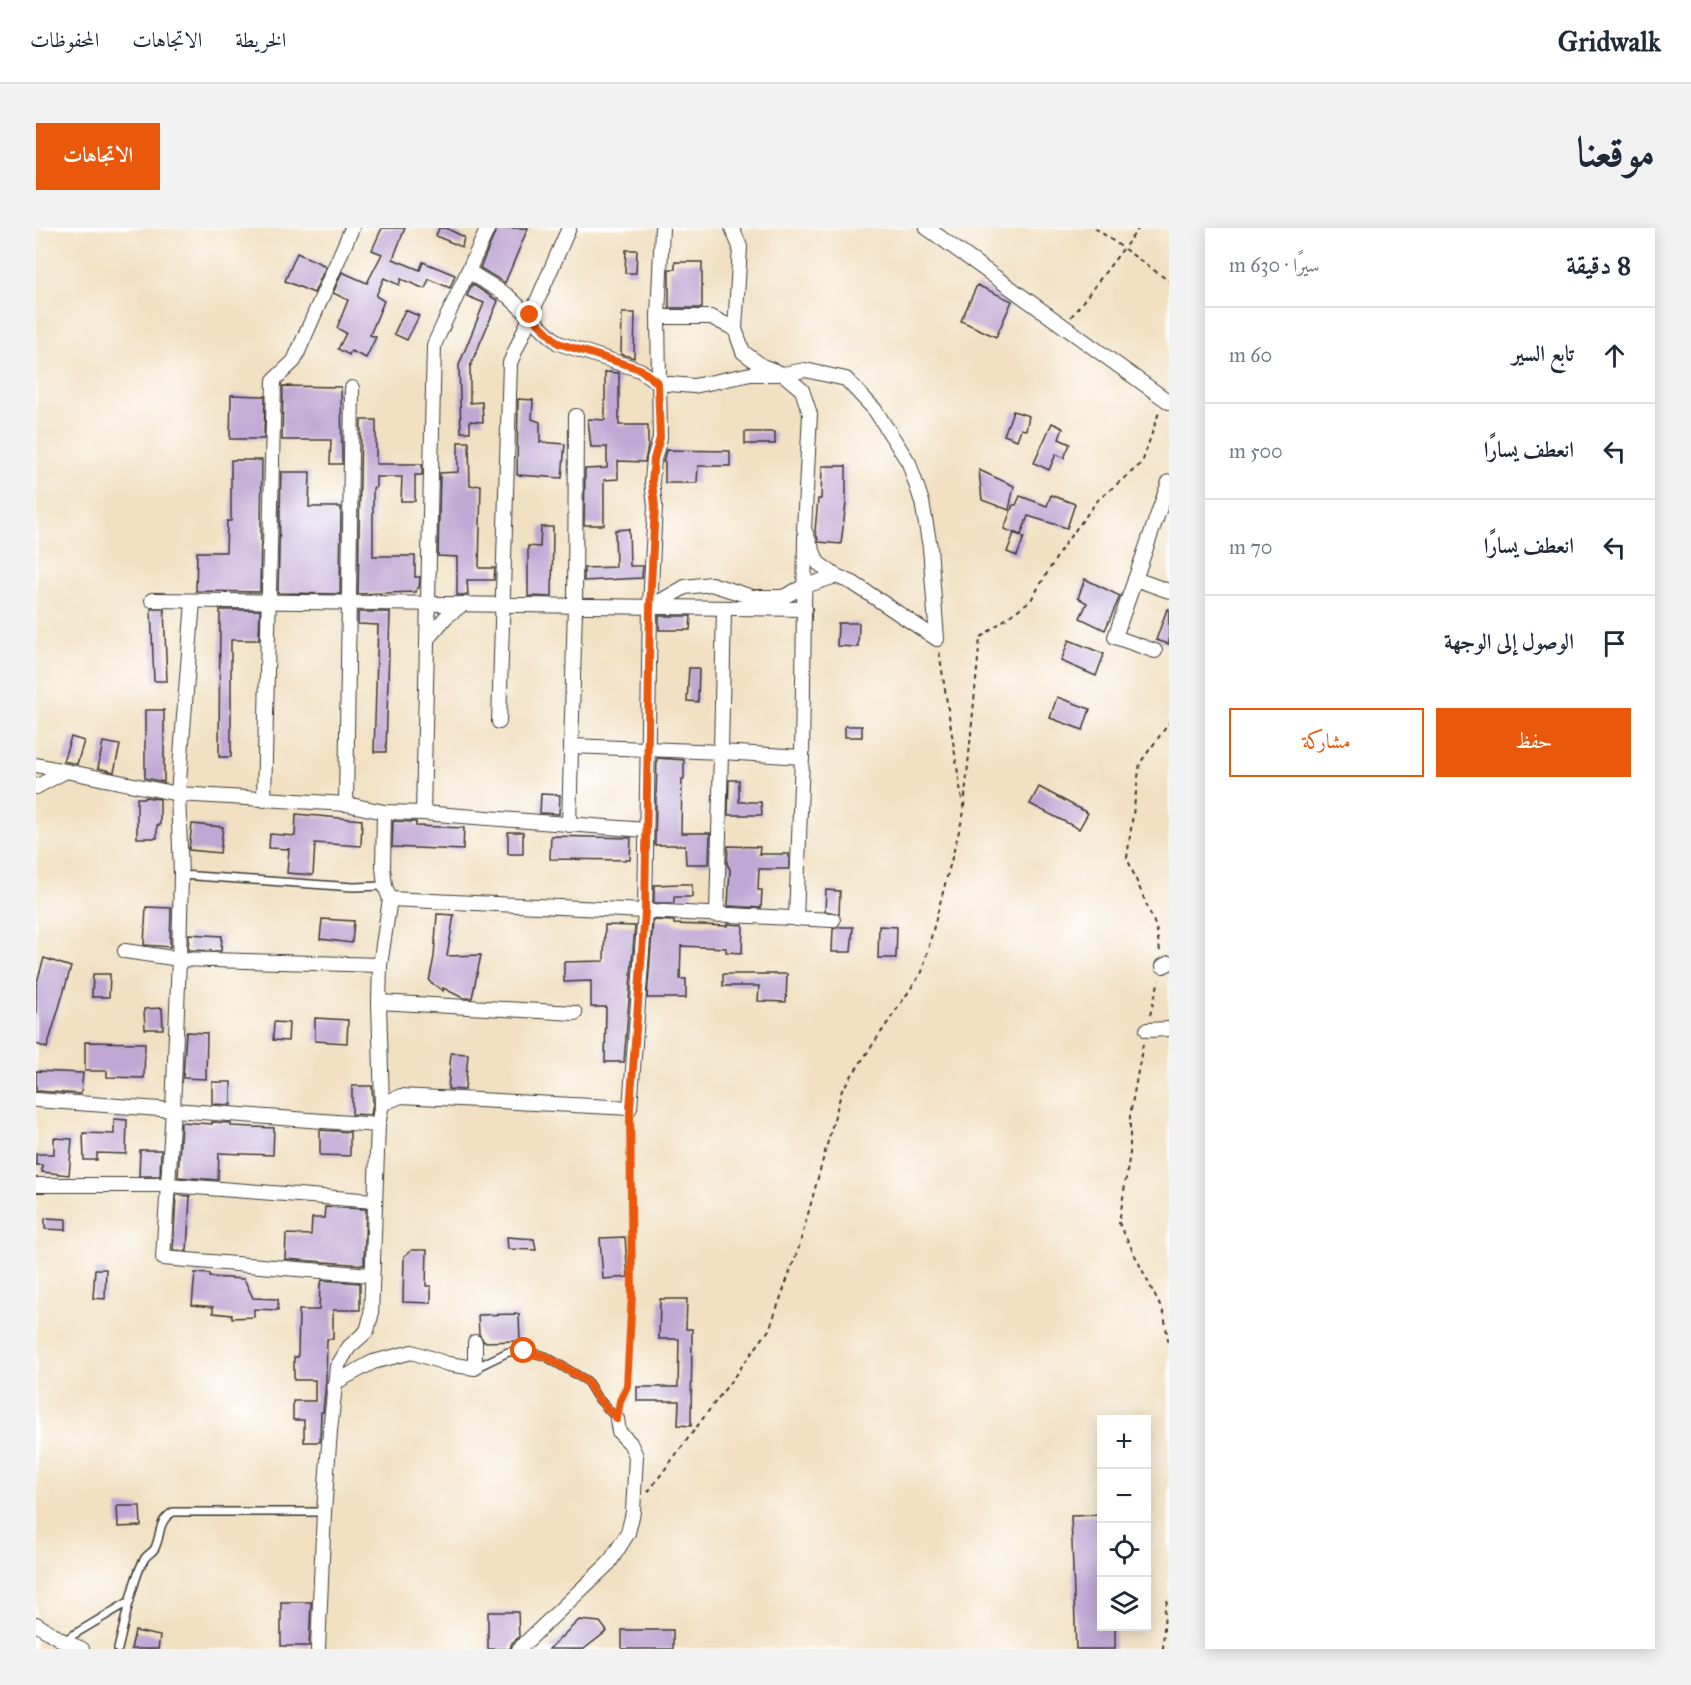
<!DOCTYPE html>
<html lang="ar">
<meta charset="utf-8">
<style>
:root{--surface:#fff;--page:#f2f2f3;--text:#1f2937;--muted:#747a83;--line:#e0e1e3;--accent:#ea580c}
body{margin:0;font-family:"IM FELL Great Primer",Amiri,serif;background:var(--page);color:var(--text);direction:rtl}
.controls{position:absolute;right:18px;bottom:18px;display:grid;overflow:hidden;border-radius:0px;box-shadow:0 3px 15px #0003}
.controls button{width:54px;height:54px;display:grid;place-items:center;padding:0;border:0;border-bottom:2px solid var(--line);background:var(--surface);color:var(--text);font:30px sans-serif}
.stop{position:absolute;width:18px;height:18px;margin:-14px;border:4px solid #ea580c;border-radius:50%;background:#fff}
.stop.end{background:#ea580c;border-color:#fff;box-shadow:0 2px 6px #0008}
.list{margin:0;padding:0;list-style:none}
h2{display:flex;justify-content:space-between;align-items:center;height:78px;margin:0;padding:0 24px;font-size:26px}
h2 small{font-size:20px;font-weight:400;color:var(--muted)}
.list li{display:grid;grid-template-columns:39px 1fr auto;gap:18px;align-items:center;box-sizing:border-box;height:96px;padding:0 24px;border-top:2px solid var(--line)}
.list b{display:block;font-size:22px;white-space:nowrap}
.list em{font-size:20px;font-style:normal;color:var(--muted)}
.actions{display:flex;gap:12px;padding:18px 24px}
.actions a{flex:1;padding:14px 0;border:2px solid var(--accent);border-radius:0px;text-align:center;font-size:21px;color:var(--accent)}
.actions .main{background:var(--accent);color:#fff}
.icon{flex:none;width:33px;height:33px;fill:none;stroke:currentColor;stroke-width:2;stroke-linecap:round;stroke-linejoin:round}
.map{position:relative;flex:none;width:1133px;height:1421px;overflow:hidden;direction:ltr;border-radius:0px}
header{display:flex;align-items:center;gap:36px;box-sizing:border-box;height:84px;padding:0 30px;background:var(--surface);border-bottom:2px solid var(--line)}
header strong{font-size:28px}
nav{display:flex;gap:33px;margin-inline-start:auto;font-size:21px}
.intro{display:flex;align-items:center;justify-content:space-between;box-sizing:border-box;height:144px;padding:0 36px}
h1{margin:0;font-size:42px}
.button{padding:15px 27px;border-radius:0px;background:var(--accent);color:#fff;font-size:21px;font-weight:700}
main{display:flex;gap:36px;padding:0 36px}
aside{flex:1;background:var(--surface);border-radius:0px;box-shadow:0 3px 15px #0003}
.map>svg:first-child{display:block}
</style>
<header>
<strong>Gridwalk</strong>
<nav><a>الخريطة</a><a>الاتجاهات</a><a>المحفوظات</a></nav>
</header>
<div class="intro"><h1>موقعنا</h1><a class="button">الاتجاهات</a></div>
<main>
<aside>
<h2>8 دقيقة<small>سيرًا · 630 m</small></h2>
<ul class="list">
<li><svg class="icon" aria-label="ahead" viewBox="0 0 24 24"><path d="M12 20V5M6 11l6-6 6 6"/></svg><div><b>تابع السير</b></div><em>60 m</em></li>
<li><svg class="icon" aria-label="left" viewBox="0 0 24 24"><path d="M17 20v-9H6M10 6l-5 5 5 5"/></svg><div><b>انعطف يسارًا</b></div><em>500 m</em></li>
<li><svg class="icon" aria-label="left" viewBox="0 0 24 24"><path d="M17 20v-9H6M10 6l-5 5 5 5"/></svg><div><b>انعطف يسارًا</b></div><em>70 m</em></li>
<li><svg class="icon" aria-label="arrive" viewBox="0 0 24 24"><path d="M6 21V4h12l-3 4 3 4H6"/></svg><div><b>الوصول إلى الوجهة</b></div></li>
</ul>
<div class="actions"><a class="main">حفظ</a><a>مشاركة</a></div>
</aside>
<div class="map">
<svg width="1133" height="1421" viewBox="0 0 1133 1421">
<rect width="100%" height="100%" fill="#fff"/>
<filter id="ink" filterUnits="userSpaceOnUse"><feTurbulence type="fractalNoise" baseFrequency=".0167" numOctaves="2"/><feDisplacementMap in="SourceGraphic" scale="12" xChannelSelector="R" yChannelSelector="G"/><feConvolveMatrix kernelMatrix="1 2 1 2 8 2 1 2 1" color-interpolation-filters="sRGB"/></filter>
<filter id="wash" filterUnits="userSpaceOnUse"><feTurbulence type="fractalNoise" baseFrequency=".008" numOctaves="4" result="noise"/><feDisplacementMap in="SourceGraphic" scale="24" xChannelSelector="R" yChannelSelector="G"/><feGaussianBlur stdDeviation="1.35" result="paint"/><feColorMatrix in="noise" values="0 0 0 0 0 0 0 0 0 0 0 0 0 0 0 0 0 1.4 0 .05"/><feComposite in="paint" operator="in"/></filter>
<g filter="url(#wash)">
<rect width="100%" height="100%" fill="#f1e0c1"/>
<g id="blocks">
<!-- building -->
<g fill="#bfa8d4">
<polygon points="346,0 369,0 357,31 384,42 387,34 419,47 414,60 393,51 389,61 365,51 363,57 348,50 340,68 348,73 334,107 340,109 330,130 315,123 313,127 302,121 310,105 301,100 312,72 297,65 306,44 331,55 346,26 336,22"/>
<polygon points="403,0 410,0 428,9 426,19 400,8"/>
<polygon points="461,0 492,0 469,55 444,40"/>
<polygon points="590,22 601,22 600,45 589,45"/>
<polygon points="261,25 290,38 278,65 249,53"/>
<polygon points="639,34 666,34 666,80 633,80 633,41 639,41"/>
<polygon points="436,56 462,73 434,139 434,175 446,174 447,194 434,193 434,204 425,204 423,137 448,75 431,68"/>
<polygon points="941,57 976,73 960,109 925,93"/>
<polygon points="369,82 383,88 371,112 358,106"/>
<polygon points="586,85 599,85 598,130 585,126"/>
<polygon points="569,144 583,145 583,197 612,197 612,218 609,234 582,233 582,251 568,252 568,297 548,297 549,241 571,240 571,219 555,219 552,191 569,192"/>
<polygon points="247,158 305,159 306,236 294,236 295,212 246,212"/>
<polygon points="195,167 229,168 228,211 194,211"/>
<polygon points="482,171 497,172 496,191 504,194 504,214 529,216 526,250 481,247"/>
<polygon points="977,183 993,188 990,202 985,201 981,212 968,207"/>
<polygon points="325,192 340,192 340,236 386,236 386,247 379,247 379,273 365,273 366,249 340,249 340,260 337,260 337,328 379,328 379,349 384,349 383,360 381,360 380,364 322,366"/>
<polygon points="1016,195 1027,200 1023,211 1034,216 1028,230 1020,226 1013,242 998,235"/>
<rect x="709" y="204" width="30" height="12"/>
<polygon points="422,214 433,214 434,258 445,257 443,340 459,340 458,352 431,352 432,367 421,367 421,329 402,328 404,245 422,244"/>
<polygon points="630,222 694,223 694,238 662,238 661,255 629,255 629,234 627,234"/>
<polygon points="195,232 226,232 224,364 160,363 161,324 190,324 191,293 195,293"/>
<polygon points="786,238 810,238 810,275 805,316 783,314 779,303 782,271 785,271"/>
<polygon points="943,242 978,258 973,282 946,272"/>
<polygon points="245,244 274,244 273,279 305,279 304,366 242,365"/>
<polygon points="1015,267 1039,276 1031,300 992,288 985,307 968,301 977,277 980,277 984,268 1011,278"/>
<polygon points="505,299 517,299 516,369 492,368 492,318 504,319"/>
<polygon points="593,301 594,338 607,338 606,350 548,353 548,340 580,339 579,302"/>
<polygon points="978,305 988,309 981,328 971,324"/>
<polygon points="1049,351 1084,368 1069,402 1044,390 1051,375 1042,370"/>
<polygon points="115,381 128,381 131,453 118,453"/>
<polygon points="1131,381 1133,381 1133,416 1120,412"/>
<polygon points="184,382 224,382 223,412 195,412 195,529 183,529"/>
<polygon points="322,384 354,384 350,524 338,524 342,397 322,396"/>
<polygon points="623,388 655,388 654,402 623,402"/>
<polygon points="802,395 823,395 822,419 801,418"/>
<polygon points="1033,412 1068,426 1060,448 1025,433"/>
<polygon points="653,440 663,440 662,474 651,473"/>
<polygon points="1021,469 1054,481 1047,502 1014,490"/>
<polygon points="109,482 128,482 128,554 109,550"/>
<rect x="809" y="498" width="17" height="11"/>
<polygon points="35,509 48,513 41,536 27,533"/>
<polygon points="67,514 84,517 78,544 62,540"/>
<polygon points="621,530 648,532 648,551 646,551 645,605 674,605 673,636 650,636 649,617 619,617"/>
<polygon points="693,552 703,552 703,574 725,574 726,587 692,587"/>
<polygon points="1003,559 1052,585 1043,601 994,576"/>
<polygon points="505,566 524,567 523,586 504,585"/>
<polygon points="109,569 124,571 124,597 121,597 121,610 101,610 101,570 109,570"/>
<polygon points="260,586 326,592 325,618 279,615 277,647 251,645 253,621 233,620 234,606 259,608"/>
<polygon points="357,593 380,594 380,598 428,600 427,622 356,619"/>
<polygon points="156,596 187,599 184,625 153,622"/>
<rect x="472" y="604" width="15" height="22"/>
<polygon points="515,608 595,610 594,632 514,631"/>
<polygon points="692,618 724,619 723,626 753,626 753,641 723,641 722,662 726,662 725,680 692,678 694,641 691,636"/>
<polygon points="644,656 656,656 656,669 638,669 638,675 618,675 618,657"/>
<polygon points="790,662 804,663 803,686 789,683"/>
<polygon points="110,679 135,680 134,719 108,717"/>
<polygon points="401,686 418,687 411,728 445,727 436,770 427,770 407,760 407,763 393,753 398,729"/>
<polygon points="286,691 318,693 316,715 284,711"/>
<polygon points="617,692 638,693 638,696 691,698 691,696 707,697 706,725 690,724 690,720 645,718 644,751 650,751 650,770 611,770"/>
<polygon points="569,697 599,698 588,834 569,834 570,779 555,779 555,753 528,754 528,734 568,733"/>
<polygon points="843,698 861,699 860,730 842,730"/>
<polygon points="803,699 817,699 815,724 796,724 797,701"/>
<polygon points="153,706 186,708 185,723 152,722"/>
<polygon points="8,730 35,739 11,820 0,816 0,757"/>
<polygon points="57,746 74,746 73,769 56,769"/>
<polygon points="687,746 751,746 750,774 722,773 723,758 687,758"/>
<polygon points="126,780 127,801 109,801 108,781"/>
<polygon points="279,790 312,792 311,815 279,813"/>
<polygon points="238,794 253,795 252,813 237,812"/>
<polygon points="150,804 171,805 170,851 147,850"/>
<polygon points="49,814 109,815 108,850 71,849 71,843 49,843"/>
<polygon points="415,825 432,826 429,862 412,861"/>
<polygon points="0,843 47,845 45,866 0,863"/>
<polygon points="176,854 195,854 195,877 176,876"/>
<polygon points="316,858 336,858 337,875 335,887 316,886"/>
<polygon points="78,891 91,892 90,926 61,925 61,932 48,932 47,905 78,906"/>
<polygon points="145,894 176,896 176,894 195,895 195,898 238,900 237,927 183,925 182,952 142,949"/>
<polygon points="284,902 314,904 314,928 284,927"/>
<polygon points="18,910 36,911 33,947 6,944 6,937 0,937 0,926 18,926"/>
<polygon points="104,922 125,922 124,948 103,948"/>
<polygon points="140,967 154,968 151,1023 137,1022"/>
<polygon points="289,979 330,981 328,1037 249,1031 250,1006 275,1007 276,990 288,990"/>
<polygon points="9,990 30,991 30,1002 9,1001"/>
<polygon points="471,1009 498,1011 500,1022 472,1021"/>
<polygon points="589,1009 592,1049 567,1051 564,1010"/>
<polygon points="376,1022 391,1022 390,1058 395,1058 395,1075 367,1074 368,1028"/>
<polygon points="59,1041 70,1041 69,1071 57,1070"/>
<polygon points="159,1045 174,1046 174,1049 208,1051 217,1070 242,1071 242,1082 218,1081 218,1089 196,1090 196,1087 177,1085 177,1079 156,1077"/>
<polygon points="286,1052 324,1055 324,1082 297,1082 297,1111 291,1111 290,1153 287,1184 285,1184 284,1214 268,1214 268,1192 257,1192 257,1173 279,1173 279,1152 258,1152 258,1129 262,1129 263,1082 283,1082 284,1056 285,1056"/>
<polygon points="624,1071 651,1071 650,1101 656,1101 655,1198 642,1197 643,1173 601,1173 601,1159 642,1159 643,1111 623,1111"/>
<polygon points="483,1086 484,1113 448,1114 443,1106 442,1087"/>
<polygon points="81,1278 104,1278 105,1298 82,1299"/>
<polygon points="1065,1287 1065,1398 1079,1398 1079,1421 1040,1421 1035,1288"/>
<polygon points="245,1374 275,1374 273,1418 245,1418"/>
<polygon points="452,1384 482,1384 483,1409 476,1415 474,1421 452,1421"/>
<polygon points="543,1392 564,1394 571,1403 548,1421 513,1421"/>
<rect x="586" y="1402" width="51" height="19"/>
<polygon points="99,1403 124,1408 122,1421 95,1421"/>
</g>
</g>
</g>
<g filter="url(#ink)">
<use href="#blocks" fill-opacity="0" stroke="#3c3935" stroke-width="1.5"/>
<g fill="none" stroke-linecap="round" stroke-linejoin="round">
<!-- service casing -->
<g stroke="#3c3935" stroke-width="10">
<g id="service">
<polyline points="145,647 317,659 349,658"/>
<polyline points="439,1140 472,1124 488,1123 509,1128 551,1153 560,1168 581,1191"/>
<polyline points="27,1413 94,1373"/>
<path d="M82,1421C88,1398 97,1349 109,1330C112,1326 117,1324 119,1320C126,1305 121,1294 137,1284H288"/>
</g>
</g>
<!-- minor casing -->
<g stroke="#3c3935" stroke-width="16">
<g id="minor">
<polyline points="891,0 1133,174"/>
<polyline points="432,43 472,68 522,115 604,142 622,155 658,158 715,146 747,146 769,142 810,151 839,182 873,235 886,274 894,319 901,411 817,355 800,348 782,335 768,301 774,186 766,162 747,146 726,138 707,124 699,101 704,19 696,0"/>
<polyline points="622,89 626,0"/>
<polyline points="1099,351 1133,363"/>
<polyline points="116,372 769,381"/>
<polyline points="157,373 142,566 145,647 143,731 137,882 127,1030 335,1047"/>
<polyline points="616,378 649,359 675,356 716,369 747,369 769,358 800,348"/>
<polyline points="688,380 685,524 766,529"/>
<polyline points="392,410 410,389 427,376"/>
<polyline points="1119,423 1079,409 1133,254"/>
<polyline points="463,494 474,135 533,0"/>
<polyline points="535,518 685,524 681,687"/>
<polyline points="0,537 142,566 310,576 348,584 387,585 610,602"/>
<polyline points="0,559 30,543"/>
<polyline points="228,572 238,152 258,133 316,0"/>
<polyline points="310,576 316,160"/>
<polyline points="387,585 398,117 452,0"/>
<polyline points="533,597 539,378 540,188"/>
<polyline points="354,671 797,692"/>
<polyline points="760,691 766,529 769,309"/>
<polyline points="89,723 143,731 344,737"/>
<polyline points="1127,738 1133,735"/>
<polyline points="343,774 539,785"/>
<polyline points="1111,802 1133,801"/>
<polyline points="0,872 342,897"/>
<polyline points="346,876 365,868 594,880 609,684 614,379 619,278 616,253 618,231 624,210 622,89 675,89 699,101"/>
<polyline points="0,957 133,957 338,973"/>
<polyline points="300,1154 337,1134 376,1124 412,1136 439,1140 439,1114"/>
<polyline points="0,1396 27,1413 46,1421"/>
<polyline points="282,1421 288,1284 294,1203 301,1139 313,1119 331,1103 335,1088 342,897 346,876 343,774 344,737 354,671 349,658 347,639 348,584"/>
<polyline points="483,1421 573,1335 592,1305 597,1284 600,1228 594,1215 583,1204 581,1191"/>
</g>
</g>
<!-- path -->
<g stroke="#3c3935" stroke-width="2" stroke-dasharray="4.5 4.5" stroke-linecap="butt">
<polyline points="1059,0 1133,53"/>
<polyline points="1035,89 1103,0"/>
<polyline points="928,579 944,410 995,372 1028,317 1062,272 1106,235 1123,184"/>
<polyline points="1124,723 1120,699 1091,630 1104,535 1133,495"/>
<polyline points="1114,787 1123,752"/>
<polyline points="1107,816 1094,887 1094,925 1083,995 1128,1086 1133,1118"/>
<polyline points="583,1177 591,1158 596,1067 594,893"/>
<polyline points="612,1264 733,1102 763,1019 806,862 886,744 928,584 903,423"/>
<polyline points="1127,1421 1129,1379 1133,1369"/>
</g>
<!-- service -->
<use href="#service" stroke="#fff" stroke-width="7"/>
<!-- minor -->
<use href="#minor" stroke="#fff" stroke-width="14"/>
</g>
</g>
<g fill="none" stroke-linecap="round" stroke-linejoin="round" filter="url(#ink)">
<!-- route -->
<polyline stroke="#ea580c" stroke-width="8" points="488,1123 509,1128 551,1153 560,1168 581,1191 584,1173 591,1158 596,1067 594,880 609,684 614,379 619,278 616,253 618,231 624,210 622,155 604,141 522,115 494,87"/>
</g>
</svg>
<div class="controls">
<button>+</button>
<button>−</button>
<button><svg class="icon" aria-label="locate" viewBox="0 0 24 24"><circle cx="12" cy="12" r="6"/><path d="M12 2v4M12 18v4M2 12h4M18 12h4"/></svg></button>
<button><svg class="icon" aria-label="layers" viewBox="0 0 24 24"><path d="M12 4l9 5-9 5-9-5zM3 14l9 5 9-5"/></svg></button>
</div>
<div class="stop" style="left:488px;top:1123px"></div>
<div class="stop end" style="left:494px;top:87px"></div>
</div>
</main>
